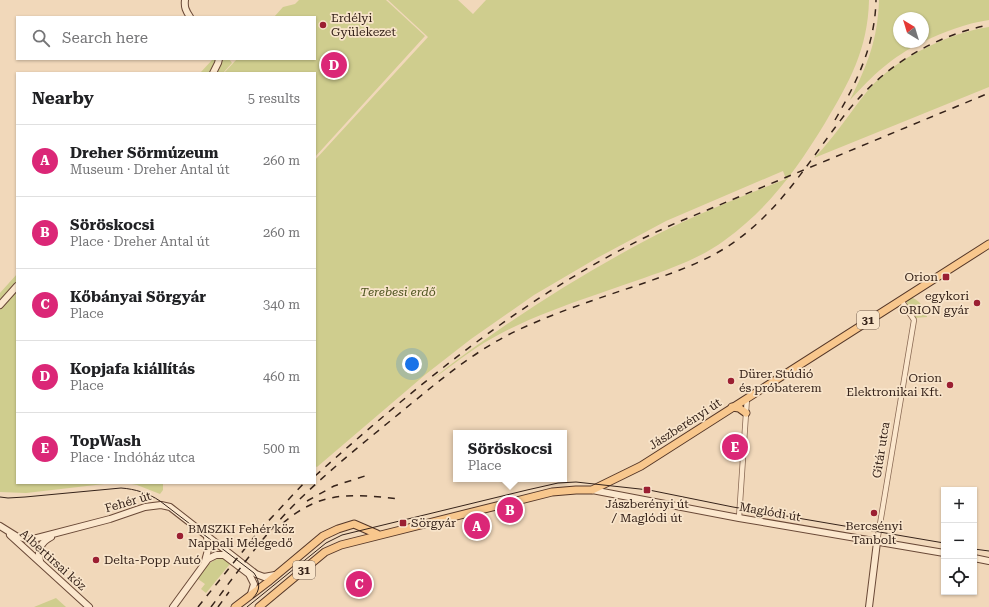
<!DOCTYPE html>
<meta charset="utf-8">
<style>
:root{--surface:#fff;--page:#f6f6f6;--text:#202124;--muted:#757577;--line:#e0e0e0;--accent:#db2777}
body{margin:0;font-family:"Roboto Serif",serif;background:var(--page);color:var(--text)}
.controls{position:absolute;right:12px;bottom:12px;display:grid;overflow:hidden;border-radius:0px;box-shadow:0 1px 3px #0004}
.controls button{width:36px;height:36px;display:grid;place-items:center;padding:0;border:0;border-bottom:1px solid var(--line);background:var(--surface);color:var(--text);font:20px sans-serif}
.compass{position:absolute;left:893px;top:12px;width:36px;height:36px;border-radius:50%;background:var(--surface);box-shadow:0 1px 3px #0004;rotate:322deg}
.you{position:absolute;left:412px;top:364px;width:14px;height:14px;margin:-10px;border:3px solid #fff;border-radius:50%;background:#1a73e8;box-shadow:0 0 0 6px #1a73e833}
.badge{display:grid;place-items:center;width:26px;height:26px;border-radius:50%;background:var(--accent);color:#fff;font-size:13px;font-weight:700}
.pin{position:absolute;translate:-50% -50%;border:2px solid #fff;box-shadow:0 1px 4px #0006}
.popup{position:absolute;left:453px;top:430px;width:114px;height:52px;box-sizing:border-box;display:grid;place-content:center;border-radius:0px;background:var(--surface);filter:drop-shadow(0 1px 3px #0005);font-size:13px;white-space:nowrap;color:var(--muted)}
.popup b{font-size:15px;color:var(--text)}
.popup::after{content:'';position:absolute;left:50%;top:100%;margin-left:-8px;border:8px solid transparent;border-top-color:var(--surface)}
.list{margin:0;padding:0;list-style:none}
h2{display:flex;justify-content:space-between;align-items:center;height:52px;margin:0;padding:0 16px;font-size:17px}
h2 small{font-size:13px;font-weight:400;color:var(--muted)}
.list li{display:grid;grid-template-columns:26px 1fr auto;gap:12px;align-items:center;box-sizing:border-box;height:72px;padding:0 16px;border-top:1px solid var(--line)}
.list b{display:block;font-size:15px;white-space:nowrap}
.list p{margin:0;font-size:13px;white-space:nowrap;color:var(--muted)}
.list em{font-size:13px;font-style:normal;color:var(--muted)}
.icon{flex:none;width:22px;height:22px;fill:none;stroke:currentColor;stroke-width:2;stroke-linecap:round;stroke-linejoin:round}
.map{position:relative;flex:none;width:989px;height:607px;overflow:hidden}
.search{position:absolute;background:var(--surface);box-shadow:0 1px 3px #0004;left:16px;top:16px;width:300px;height:44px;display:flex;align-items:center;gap:10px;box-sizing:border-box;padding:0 14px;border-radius:0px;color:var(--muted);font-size:15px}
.panel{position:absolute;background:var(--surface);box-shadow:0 1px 3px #0004;left:16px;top:72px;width:300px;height:412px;border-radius:0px}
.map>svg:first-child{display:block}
</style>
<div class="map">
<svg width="989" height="607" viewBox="0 0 989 607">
<rect width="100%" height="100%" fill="#f1d8ba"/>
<!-- green -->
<g fill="#cfcd8e">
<polygon points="299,0 386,0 425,36 315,157 315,73 224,73 237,59 315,59 315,17 274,17 283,7 295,4"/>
<path d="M388,0H458L473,14L486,0H869C868,49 849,83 825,123C797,169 769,208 725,240C701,258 672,268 644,278C613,289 581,299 551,311C525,321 499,333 476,348C461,358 446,370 431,380C502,324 577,276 658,234C699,213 743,196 786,179L783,171L666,221L597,258L534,295L471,339L426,374L317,467L315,466V160L428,37Z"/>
<path d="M879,0H989V20C967,23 943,32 923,42V18H899V42H922C892,57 873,75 850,100C867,66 878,39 879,0Z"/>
<path d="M989,27V87L814,158C835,137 850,112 869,89C896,58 949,33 989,27Z"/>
<polygon points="213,59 229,59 232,63 223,73 200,73"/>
<polygon points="17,274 17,483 113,483 26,493 0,492 0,293"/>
<path d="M910,297C918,299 927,309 927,317L914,318C909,310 903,305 910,297Z"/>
<polygon points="126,483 163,483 163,490 160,494 137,485"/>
<path d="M223,558L230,564L206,593L201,589L205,584L198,579V576C205,568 211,559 223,558Z"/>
<polygon points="56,598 66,607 34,607"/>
</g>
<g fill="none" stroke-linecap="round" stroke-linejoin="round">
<!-- street casing -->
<g stroke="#886853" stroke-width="6">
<g id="street">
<polyline points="739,518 747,398"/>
<polyline points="877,542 914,320 901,300"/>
</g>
</g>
<!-- secondary casing -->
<g stroke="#6a4937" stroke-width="8">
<g id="secondary">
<path d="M185,0C184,7 186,11 190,17"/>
<polyline points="213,73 218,63 219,59"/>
<polyline points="0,305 17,286"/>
<polyline points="592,490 739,518 944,553"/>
<polyline points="0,526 16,536 29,540 41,537 110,519 145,507 161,505 170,507 256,574 264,577 275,575"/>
<polyline points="10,535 89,607"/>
<polyline points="974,558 989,561"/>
<path d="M40,561C37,550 41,542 51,537"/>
<polyline points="205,561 208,550 207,535"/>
<polyline points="173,607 208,559 216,555 224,555 249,574 254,584 251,594"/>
<polyline points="869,607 877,542"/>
</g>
</g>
<!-- primary casing -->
<g stroke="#553728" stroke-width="9">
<g id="primary">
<polyline points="732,407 739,408 746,413"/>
<polyline points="235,607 268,582 323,536 338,529 354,524 377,534"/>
<polyline points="259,607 325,552 341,545 552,492 576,490 592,490 641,466 989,244"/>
</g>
</g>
<!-- street -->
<use href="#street" stroke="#fbe7cd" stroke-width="4.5"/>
<!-- secondary -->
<use href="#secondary" stroke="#fbe7cd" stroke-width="6"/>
<!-- primary -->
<use href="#primary" stroke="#f8c78d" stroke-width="7"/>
<!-- tram -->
<g stroke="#36231a" stroke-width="1">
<path d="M0,497L8,498L25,497L121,488C135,489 148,493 160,501L254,573C260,582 261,590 253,598"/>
<polyline points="974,549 989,551"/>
<polyline points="247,607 326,543 342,535 527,490 558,483 576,482 649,490 733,507 944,543"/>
</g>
<!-- rail -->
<g stroke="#36231a" stroke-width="1.5" stroke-dasharray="7 7" stroke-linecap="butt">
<path d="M835,120C857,82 875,45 876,0"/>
<path d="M315,476C425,378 540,283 676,223L989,93"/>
<polyline points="307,501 334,486 365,476"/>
<path d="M283,523C322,490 351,494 400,499"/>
<polyline points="198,607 259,531 304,483"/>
<path d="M211,607C236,574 260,540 289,510C325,473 366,441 406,408C440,380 476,350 516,331C558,311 603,297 647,282C678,271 710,260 737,240C784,206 812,156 847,112C883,67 932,36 989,25"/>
<polyline points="218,607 229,592"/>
</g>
</g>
<!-- markers -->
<g fill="#9b1f32" stroke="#f8e4ca" stroke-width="1.5">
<circle cx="323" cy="25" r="4"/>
<rect x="942" y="273" width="8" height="8" rx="2"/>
<circle cx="977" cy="303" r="4"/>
<circle cx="731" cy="381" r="4"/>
<circle cx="950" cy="385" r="4"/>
<rect x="643" y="486" width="8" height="8" rx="2"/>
<circle cx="874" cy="513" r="4"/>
<rect x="399" y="519" width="8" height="8" rx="2"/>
<circle cx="180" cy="536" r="4"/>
<circle cx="96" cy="560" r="4"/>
</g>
<g text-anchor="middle" stroke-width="3.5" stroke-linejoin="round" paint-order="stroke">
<!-- shield labels -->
<g fill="#f8e4ca" stroke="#705d4f" stroke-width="1">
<rect x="857" y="311" width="22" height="18" rx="3"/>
<rect x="293" y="561" width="22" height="18" rx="3"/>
</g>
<g font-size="11" font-weight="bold" fill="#36231a">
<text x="868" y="324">31</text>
<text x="304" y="574">31</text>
</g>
<!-- poi labels -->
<g font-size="12" fill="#36231a" stroke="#f8e4ca" text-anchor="start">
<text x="331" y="22">Erdélyi<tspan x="331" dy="14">Gyülekezet</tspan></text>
<text x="938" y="281" text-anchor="end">Orion</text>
<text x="969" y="300" text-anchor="end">egykori<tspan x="969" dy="14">ORION gyár</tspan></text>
<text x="739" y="378">Dürer Stúdió<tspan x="739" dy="14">és próbaterem</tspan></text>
<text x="942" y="382" text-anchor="end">Orion<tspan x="942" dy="14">Elektronikai Kft.</tspan></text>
<text x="647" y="508" text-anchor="middle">Jászberényi út<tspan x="647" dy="14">/ Maglódi út</tspan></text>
<text x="411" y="527">Sörgyár</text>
<text x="874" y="530" text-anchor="middle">Bercsényi<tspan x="874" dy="14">Tanbolt</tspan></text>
<text x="188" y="533">BMSZKI Fehér köz<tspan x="188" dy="14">Nappali Melegedő</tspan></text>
<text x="104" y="564">Delta-Popp Autó</text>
</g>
<!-- park labels -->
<g font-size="12" font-style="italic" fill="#4e541f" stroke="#f8e4ca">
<text x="398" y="296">Terebesi erdő</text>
</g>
<!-- street labels -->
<g font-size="12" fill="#36231a" stroke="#f8e4ca">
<text transform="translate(685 424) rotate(-33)" y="4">Jászberényi út</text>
<text transform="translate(881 450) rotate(-81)" y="4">Gitár utca</text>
<text transform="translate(128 502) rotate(-16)" y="4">Fehér út</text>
<text transform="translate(770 512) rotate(10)" y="4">Maglódi út</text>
<text transform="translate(53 560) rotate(42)" y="4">Albertirsai köz</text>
</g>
</g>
</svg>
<div class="controls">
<button>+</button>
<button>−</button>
<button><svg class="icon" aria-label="locate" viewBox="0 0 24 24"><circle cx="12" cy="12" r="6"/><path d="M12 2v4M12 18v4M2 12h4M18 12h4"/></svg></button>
</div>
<svg class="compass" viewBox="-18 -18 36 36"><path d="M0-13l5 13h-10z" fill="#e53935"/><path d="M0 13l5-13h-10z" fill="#757577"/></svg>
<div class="you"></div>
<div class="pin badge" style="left:477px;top:526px">A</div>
<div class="pin badge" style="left:510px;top:510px">B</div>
<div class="popup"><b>Söröskocsi</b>Place</div>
<div class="pin badge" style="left:359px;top:584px">C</div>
<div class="pin badge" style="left:334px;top:65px">D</div>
<div class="pin badge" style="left:735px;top:447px">E</div>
<div class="search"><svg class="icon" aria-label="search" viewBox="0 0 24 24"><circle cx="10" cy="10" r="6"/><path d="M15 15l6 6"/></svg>Search here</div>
<section class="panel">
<h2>Nearby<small>5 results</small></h2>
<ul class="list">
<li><span class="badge">A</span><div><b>Dreher Sörmúzeum</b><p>Museum · Dreher Antal út</p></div><em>260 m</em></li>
<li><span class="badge">B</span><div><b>Söröskocsi</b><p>Place · Dreher Antal út</p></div><em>260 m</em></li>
<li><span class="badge">C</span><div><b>Kőbányai Sörgyár</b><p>Place</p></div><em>340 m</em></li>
<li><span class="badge">D</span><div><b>Kopjafa kiállítás</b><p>Place</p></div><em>460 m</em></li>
<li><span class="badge">E</span><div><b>TopWash</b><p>Place · Indóház utca</p></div><em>500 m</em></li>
</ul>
</section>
</div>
